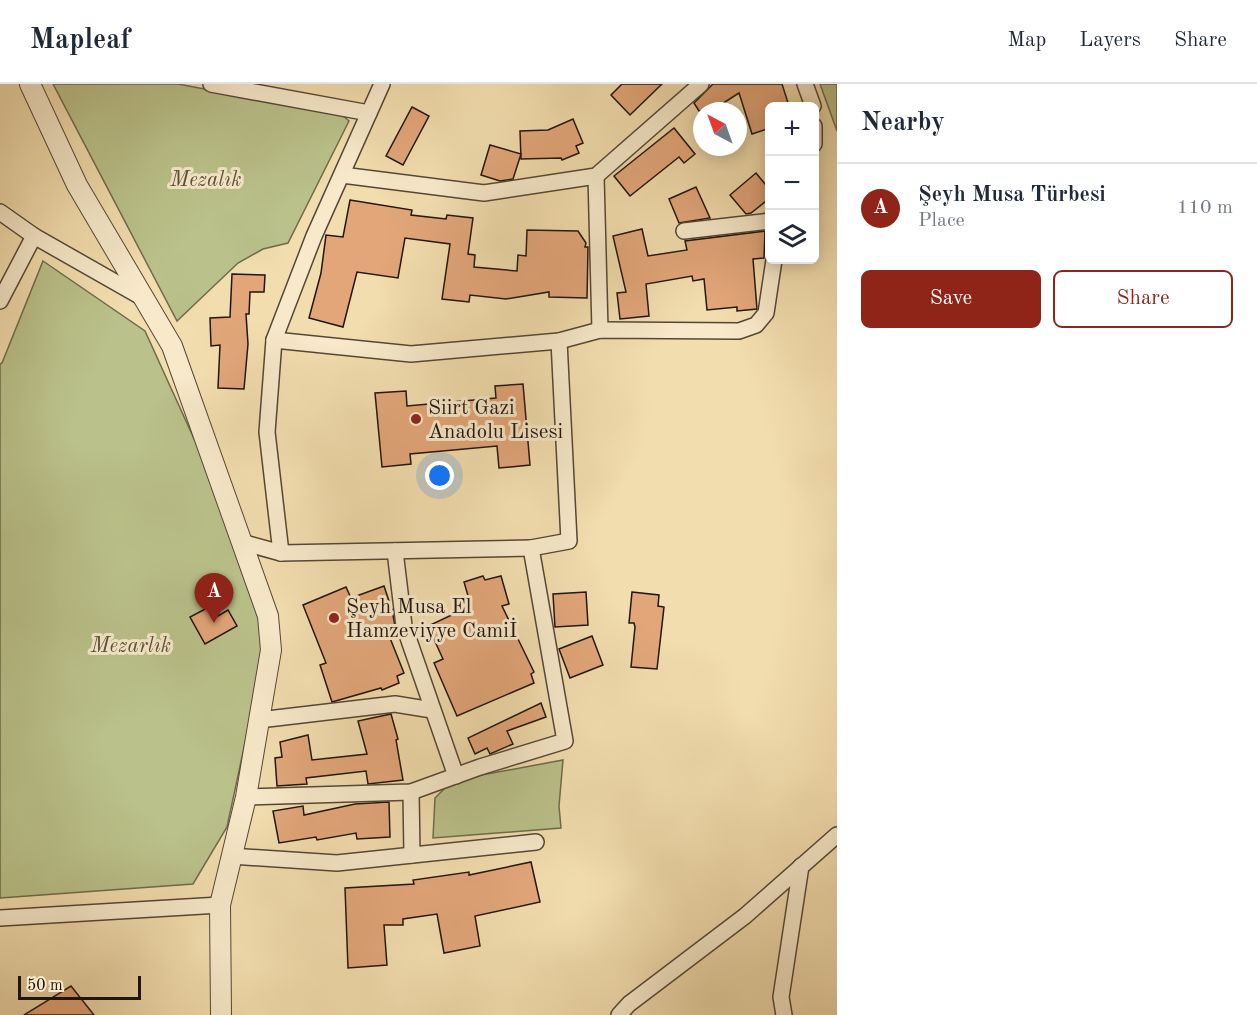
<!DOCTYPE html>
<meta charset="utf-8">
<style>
:root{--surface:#fff;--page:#f2f2f3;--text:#1f2937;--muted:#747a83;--line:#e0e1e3;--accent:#8f2418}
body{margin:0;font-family:"Old Standard TT",serif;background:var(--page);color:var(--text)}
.controls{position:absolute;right:18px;top:18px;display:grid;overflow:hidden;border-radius:9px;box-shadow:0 3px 15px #0003}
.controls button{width:54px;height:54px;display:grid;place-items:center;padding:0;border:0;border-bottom:2px solid var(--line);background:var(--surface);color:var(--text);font:30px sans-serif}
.compass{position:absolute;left:693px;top:18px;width:54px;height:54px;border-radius:50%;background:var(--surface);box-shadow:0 3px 15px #0003;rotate:319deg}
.scale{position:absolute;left:18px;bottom:15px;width:123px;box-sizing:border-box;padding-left:6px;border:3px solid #21150e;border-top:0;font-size:16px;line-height:21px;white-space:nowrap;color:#21150e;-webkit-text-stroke:4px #f7e9ca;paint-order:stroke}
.you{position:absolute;left:440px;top:392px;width:21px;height:21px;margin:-15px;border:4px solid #fff;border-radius:50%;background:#1a73e8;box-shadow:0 0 0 9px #1a73e833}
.badge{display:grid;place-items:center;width:39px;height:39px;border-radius:50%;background:var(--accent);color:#fff;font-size:20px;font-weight:700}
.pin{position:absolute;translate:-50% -50px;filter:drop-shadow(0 2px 3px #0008)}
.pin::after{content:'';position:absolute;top:32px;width:21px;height:18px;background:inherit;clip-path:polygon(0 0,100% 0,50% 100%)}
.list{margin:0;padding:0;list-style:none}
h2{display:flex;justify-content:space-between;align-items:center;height:78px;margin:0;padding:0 24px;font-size:26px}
h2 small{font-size:20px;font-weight:400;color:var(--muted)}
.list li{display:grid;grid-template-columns:39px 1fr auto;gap:18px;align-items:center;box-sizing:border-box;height:90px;padding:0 24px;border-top:2px solid var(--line)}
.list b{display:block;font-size:22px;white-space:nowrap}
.list p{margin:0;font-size:20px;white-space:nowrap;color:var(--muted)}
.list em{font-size:20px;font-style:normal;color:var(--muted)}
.actions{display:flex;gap:12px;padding:18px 24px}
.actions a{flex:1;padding:14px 0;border:2px solid var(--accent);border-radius:9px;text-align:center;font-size:21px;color:var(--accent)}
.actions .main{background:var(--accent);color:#fff}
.icon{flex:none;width:33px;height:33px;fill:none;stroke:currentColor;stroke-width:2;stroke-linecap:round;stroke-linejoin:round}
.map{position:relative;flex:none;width:837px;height:931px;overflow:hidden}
header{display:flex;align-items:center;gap:36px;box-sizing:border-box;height:84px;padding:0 30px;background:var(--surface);border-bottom:2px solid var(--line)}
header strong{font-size:28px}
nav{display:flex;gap:33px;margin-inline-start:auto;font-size:21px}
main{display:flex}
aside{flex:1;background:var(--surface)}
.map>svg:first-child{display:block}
</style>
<header>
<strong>Mapleaf</strong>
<nav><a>Map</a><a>Layers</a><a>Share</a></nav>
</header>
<main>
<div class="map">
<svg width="837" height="931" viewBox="0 0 837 931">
<rect width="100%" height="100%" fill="#f2ddae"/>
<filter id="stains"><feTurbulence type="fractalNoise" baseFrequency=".00333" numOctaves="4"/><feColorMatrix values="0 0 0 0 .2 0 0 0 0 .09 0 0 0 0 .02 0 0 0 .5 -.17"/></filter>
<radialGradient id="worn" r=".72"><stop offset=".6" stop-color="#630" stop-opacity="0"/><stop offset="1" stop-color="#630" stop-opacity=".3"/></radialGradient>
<!-- green -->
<g fill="#bac18a" stroke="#6e6b4c" stroke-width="1.5">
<polygon points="53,0 178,0 342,31 349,37 288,159 263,165 238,179 177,237"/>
<polygon points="820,0 837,0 837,47"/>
<polygon points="43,177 145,247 241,458 266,561 227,743 193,800 0,814 0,280 2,279"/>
<polygon points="563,676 559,722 561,744 433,754 435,714 449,700 460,695"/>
</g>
<!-- building -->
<g fill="#e2a679" stroke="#21150e" stroke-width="1.5">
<polygon points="622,0 662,0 630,31 611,11"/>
<polygon points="713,0 782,0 789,22 770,22 770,44 752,50 739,9 711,27 699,27 694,19"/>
<polygon points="412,23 429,32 403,81 386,72"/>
<polygon points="573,35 583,59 576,62 579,69 562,76 561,74 521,75 520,47 548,46"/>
<polygon points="674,44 695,70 684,79 679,73 630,112 614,92"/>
<polygon points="490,61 521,70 513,95 500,97 481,91"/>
<polygon points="756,89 770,106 770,114 751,129 746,130 730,111"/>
<polygon points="696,103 710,134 679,139 669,115"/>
<polygon points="350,116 412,126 411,131 446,135 447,131 473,134 468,170 475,171 474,183 517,187 518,171 526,172 527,146 578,147 586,159 585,163 588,163 587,214 549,213 549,208 506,215 470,211 469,218 442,215 450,160 405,154 398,194 357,188 343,243 309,234 321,189 326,151 343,153"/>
<polygon points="642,145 648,172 687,166 685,157 765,147 764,174 753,175 757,225 737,227 737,223 707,226 704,195 693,197 692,192 646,200 649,232 620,235 617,209 626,208 613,152"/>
<polygon points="232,190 265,191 264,208 250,208 249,230 246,230 248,260 244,305 218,304 220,261 211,262 210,234 230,233"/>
<polygon points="523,300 530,381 499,384 497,362 410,370 411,380 382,383 375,309 406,307 407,322 496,314 495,302"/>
<polygon points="483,492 485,496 501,492 509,520 502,522 534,588 531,590 534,599 457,632 434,579 443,575 428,542 471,522 464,498"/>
<polygon points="384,502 392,526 397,552 390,554 404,589 397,592 399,599 382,606 381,604 332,618 320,581 326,579 303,521 346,503 351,514"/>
<polygon points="586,508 588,541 555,543 553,510"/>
<polygon points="632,508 659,511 658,522 664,523 657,585 631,583 635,543 634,539 629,539"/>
<polygon points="207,524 213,535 228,526 237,542 205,560 190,533"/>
<polygon points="592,552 603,581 570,594 559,565"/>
<polygon points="541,619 546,633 507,647 513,660 490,670 487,664 475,670 468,654"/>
<polygon points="391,630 398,655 396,656 403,696 368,700 366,687 306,694 307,700 277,702 275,674 282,673 280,658 308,651 312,676 367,670 358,637"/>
<polygon points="389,718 390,753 357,755 356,749 317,756 316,753 279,759 273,727 303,722 304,731 355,720"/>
<polygon points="531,778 540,818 475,832 480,862 444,869 437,830 403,835 403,841 384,841 387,881 348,884 345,804 414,800 413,796 469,788 469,791"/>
<polygon points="71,902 94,931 24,931"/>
</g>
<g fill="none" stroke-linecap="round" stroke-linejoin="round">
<!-- minor casing -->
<g stroke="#554736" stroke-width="18">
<g id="minor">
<polyline points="211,0 369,29"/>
<polyline points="805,0 813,22"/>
<polyline points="814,42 814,60"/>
<polyline points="342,91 484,109 596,92 701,0"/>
<polyline points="596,92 600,246"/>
<polyline points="0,128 34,152"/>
<polyline points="684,147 770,137"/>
<polyline points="0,217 34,152 143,214"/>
<polyline points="274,256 411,270 559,257 600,246 739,247 756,241 766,229 774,176"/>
<polyline points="241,458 281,469 531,464"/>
<polyline points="395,467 404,542 456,692"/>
<polyline points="281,469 267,348 274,256 314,152 382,0"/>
<polyline points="259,636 395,620 432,626"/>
<polyline points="411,708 412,771"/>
<polyline points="246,713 411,708 480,683 565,657 531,464 569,457 559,257"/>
<polyline points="231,772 337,779 536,758"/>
<polyline points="0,834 220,821"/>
<polyline points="619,931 629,920 745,832 837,751"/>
<polyline points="784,931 781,913 801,782"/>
</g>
</g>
<!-- tertiary casing -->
<g stroke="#554736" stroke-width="22">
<polyline id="tertiary" points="30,0 77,101 172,262 268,532 271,566 246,713 220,821 221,931"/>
</g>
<!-- minor -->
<use href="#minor" stroke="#f7e9ca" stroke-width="15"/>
<!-- tertiary -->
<use href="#tertiary" stroke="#f7e9ca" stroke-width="20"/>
</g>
<!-- markers -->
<g fill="#8f2418" stroke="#f7e9ca" stroke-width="2">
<circle cx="416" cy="335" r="6"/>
<circle cx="334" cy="534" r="6"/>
</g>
<g text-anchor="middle" stroke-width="6" stroke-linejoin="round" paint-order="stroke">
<!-- park labels -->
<g font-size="21" font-style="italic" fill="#575139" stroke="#f7e9ca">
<text x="206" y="102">Mezalık</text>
<text x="131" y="568">Mezarlık</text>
</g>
<!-- poi labels -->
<g font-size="21" fill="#21150e" stroke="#f7e9ca" text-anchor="start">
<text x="428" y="330">Siirt Gazi<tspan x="428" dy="24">Anadolu Lisesi</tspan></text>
<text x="346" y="529">Şeyh Musa El<tspan x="346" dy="24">Hamzeviyye Camiİ</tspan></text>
</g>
</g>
<rect width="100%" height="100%" filter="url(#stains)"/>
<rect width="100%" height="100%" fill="url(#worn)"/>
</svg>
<div class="controls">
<button>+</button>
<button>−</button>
<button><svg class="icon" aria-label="layers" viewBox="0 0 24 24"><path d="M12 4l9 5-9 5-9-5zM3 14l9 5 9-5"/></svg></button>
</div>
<svg class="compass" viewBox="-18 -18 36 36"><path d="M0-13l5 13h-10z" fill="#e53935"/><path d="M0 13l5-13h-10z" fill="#747a83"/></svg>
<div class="scale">50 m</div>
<div class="you"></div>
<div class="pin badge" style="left:214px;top:539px">A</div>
</div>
<aside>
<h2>Nearby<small></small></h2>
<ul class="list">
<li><span class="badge">A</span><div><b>Şeyh Musa Türbesi</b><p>Place</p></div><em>110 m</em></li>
</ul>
<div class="actions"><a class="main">Save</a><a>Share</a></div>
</aside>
</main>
